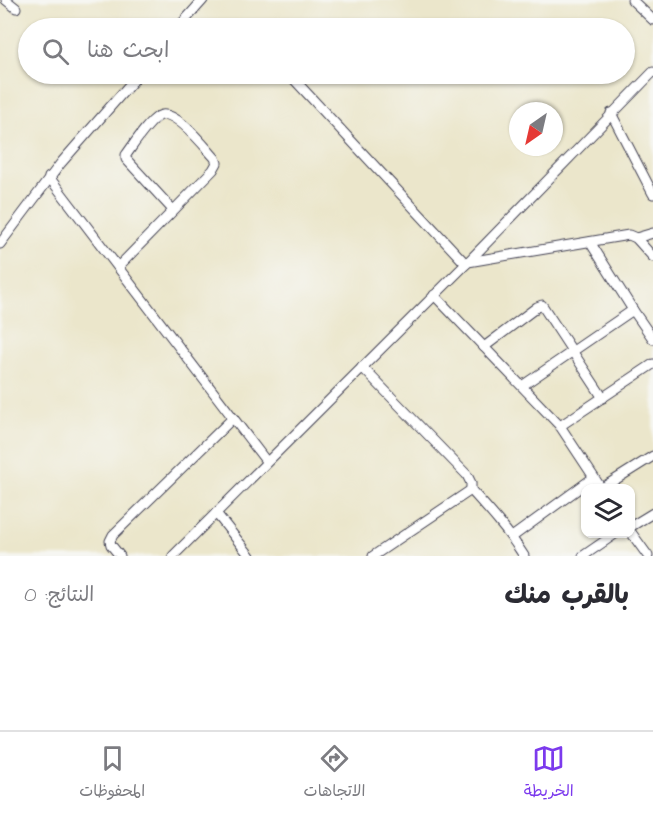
<!DOCTYPE html>
<html lang="ar">
<meta charset="utf-8">
<style>
:root{--surface:#fff;--page:#f7f7f7;--text:#2b2b33;--muted:#7c7c81;--line:#e1e1e2;--accent:#7c3aed}
body{margin:0;font-family:"Architects Daughter","Playpen Sans Arabic",sans-serif;background:var(--page);color:var(--text);direction:rtl}
.controls{position:absolute;right:18px;bottom:18px;display:grid;overflow:hidden;border-radius:12px;box-shadow:0 2px 4px #0004}
.controls button{width:54px;height:54px;display:grid;place-items:center;padding:0;border:0;border-bottom:2px solid var(--line);background:var(--surface);color:var(--text);font:30px sans-serif}
.compass{position:absolute;left:509px;top:102px;width:54px;height:54px;border-radius:50%;background:var(--surface);box-shadow:0 2px 4px #0004;rotate:214deg}
.list{margin:0;padding:0;list-style:none}
h2{display:flex;justify-content:space-between;align-items:center;height:78px;margin:0;padding:0 24px;font-size:26px}
h2 small{font-size:20px;font-weight:400;color:var(--muted)}
.icon{flex:none;width:33px;height:33px;fill:none;stroke:currentColor;stroke-width:2;stroke-linecap:round;stroke-linejoin:round}
.map{position:relative;flex:none;width:653px;height:556px;overflow:hidden;direction:ltr}
.search{position:absolute;background:var(--surface);box-shadow:0 2px 4px #0004;left:18px;right:18px;top:18px;height:66px;display:flex;align-items:center;gap:15px;box-sizing:border-box;padding:0 21px;border-radius:33px;color:var(--muted);font-size:22px}
.sheet{height:174px;background:var(--surface)}
nav{display:flex;justify-content:space-around;align-items:center;box-sizing:border-box;height:84px;border-top:2px solid var(--line);background:var(--surface);font-size:16px;color:var(--muted)}
nav a{display:grid;justify-items:center;gap:3px}
nav .on{color:var(--accent)}
.map>svg:first-child{display:block}
</style>
<div class="map">
<svg width="653" height="556" viewBox="0 0 653 556">
<rect width="100%" height="100%" fill="#f6f6f2"/>
<filter id="ink" filterUnits="userSpaceOnUse"><feTurbulence type="fractalNoise" baseFrequency=".0167" numOctaves="2"/><feDisplacementMap in="SourceGraphic" scale="12" xChannelSelector="R" yChannelSelector="G"/><feConvolveMatrix kernelMatrix="1 2 1 2 8 2 1 2 1" color-interpolation-filters="sRGB"/></filter>
<filter id="wash" filterUnits="userSpaceOnUse"><feTurbulence type="fractalNoise" baseFrequency=".008" numOctaves="4" result="noise"/><feDisplacementMap in="SourceGraphic" scale="24" xChannelSelector="R" yChannelSelector="G"/><feGaussianBlur stdDeviation="1.35" result="paint"/><feColorMatrix in="noise" values="0 0 0 0 0 0 0 0 0 0 0 0 0 0 0 0 0 1.4 0 .05"/><feComposite in="paint" operator="in"/></filter>
<g filter="url(#wash)">
<rect width="100%" height="100%" fill="#ebe6cb"/>
</g>
<g filter="url(#ink)">
<g fill="none" stroke-linecap="round" stroke-linejoin="round">
<!-- minor casing -->
<g stroke="#403f51" stroke-width="11">
<g id="minor">
<polyline points="6,0 16,8"/>
<polyline points="632,0 653,20"/>
<polyline points="178,28 203,0"/>
<polyline points="289,74 466,264"/>
<polyline points="611,113 653,194"/>
<polyline points="49,177 266,461"/>
<polyline points="636,238 653,233"/>
<polyline points="590,242 633,310"/>
<polyline points="0,244 61,163 139,74"/>
<polyline points="468,262 629,235 636,238 653,257"/>
<path d="M118,267L213,170L217,163L215,158C205,147 174,107 159,116C148,122 134,144 126,155V159L173,210"/>
<polyline points="434,295 560,426 601,488"/>
<polyline points="484,347 537,307 542,305 603,398"/>
<path d="M362,367L467,475L471,483V490C490,511 509,532 524,556"/>
<polyline points="522,386 633,310 653,339"/>
<polyline points="560,426 653,364"/>
<polyline points="602,488 653,456"/>
<polyline points="216,513 250,556"/>
<polyline points="630,527 653,513"/>
<polyline points="630,531 648,556"/>
<polyline points="512,537 593,478"/>
<polyline points="120,556 111,545 110,541 113,535 233,418"/>
<polyline points="173,556 468,262 653,72"/>
<polyline points="373,556 471,490"/>
<polyline points="583,556 615,534"/>
</g>
</g>
<!-- minor -->
<use href="#minor" stroke="#fff" stroke-width="9"/>
</g>
</g>
</svg>
<div class="controls">
<button><svg class="icon" aria-label="layers" viewBox="0 0 24 24"><path d="M12 4l9 5-9 5-9-5zM3 14l9 5 9-5"/></svg></button>
</div>
<svg class="compass" viewBox="-18 -18 36 36"><path d="M0-13l5 13h-10z" fill="#e53935"/><path d="M0 13l5-13h-10z" fill="#7c7c81"/></svg>
<div class="search"><svg class="icon" aria-label="search" viewBox="0 0 24 24"><circle cx="10" cy="10" r="6"/><path d="M15 15l6 6"/></svg>ابحث هنا</div>
</div>
<section class="sheet">
<h2>بالقرب منك<small>النتائج: 0</small></h2>
<ul class="list">
</ul>
</section>
<nav>
<a class="on"><svg class="icon" aria-label="map" viewBox="0 0 24 24"><path d="M3 6l6-2 6 2 6-2v14l-6 2-6-2-6 2zM9 4v14M15 6v14"/></svg>الخريطة</a>
<a><svg class="icon" aria-label="directions" viewBox="0 0 24 24"><path d="M12 3l9 9-9 9-9-9zM9 14v-3h6M13 9l2 2-2 2"/></svg>الاتجاهات</a>
<a><svg class="icon" aria-label="saved" viewBox="0 0 24 24"><path d="M7 4h10v16l-5-4-5 4z"/></svg>المحفوظات</a>
</nav>
